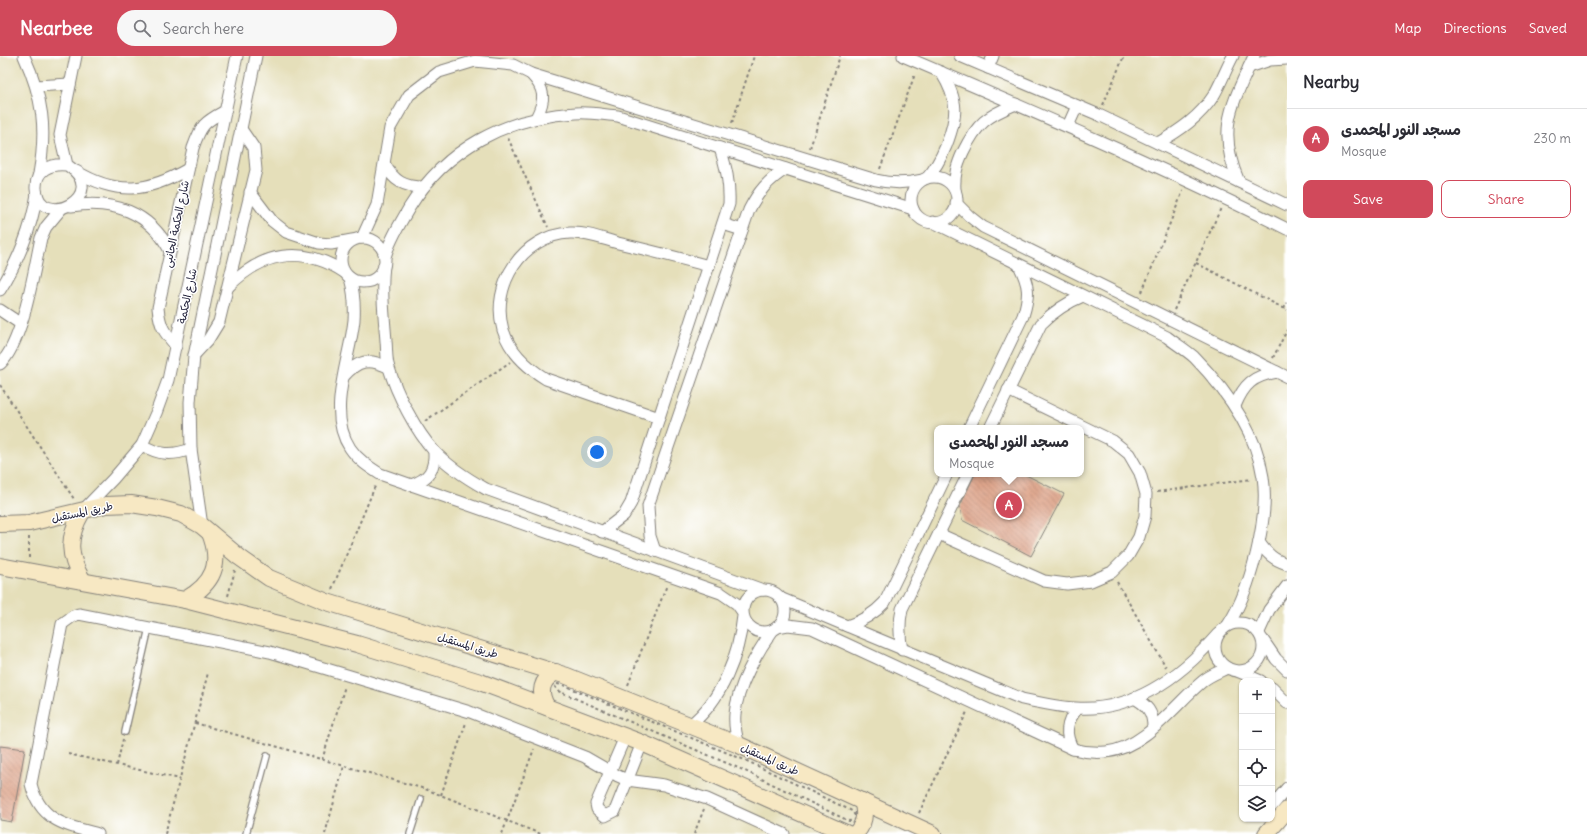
<!DOCTYPE html>
<meta charset="utf-8">
<style>
:root{--surface:#fff;--page:#f7f7f7;--text:#2b2b33;--muted:#7c7c81;--line:#e1e1e2;--accent:#d1495b}
body{margin:0;font-family:Delius,"Playpen Sans Arabic",sans-serif;background:var(--page);color:var(--text)}
.controls{position:absolute;right:12px;bottom:12px;display:grid;overflow:hidden;border-radius:8px;box-shadow:0 1px 3px #0004}
.controls button{width:36px;height:36px;display:grid;place-items:center;padding:0;border:0;border-bottom:1px solid var(--line);background:var(--surface);color:var(--text);font:20px sans-serif}
.you{position:absolute;left:597px;top:396px;width:14px;height:14px;margin:-10px;border:3px solid #fff;border-radius:50%;background:#1a73e8;box-shadow:0 0 0 6px #1a73e833}
.badge{display:grid;place-items:center;width:26px;height:26px;border-radius:50%;background:var(--accent);color:#fff;font-size:13px;font-weight:700}
.pin{position:absolute;translate:-50% -50%;border:2px solid #fff;box-shadow:0 1px 4px #0006}
.popup{position:absolute;left:934px;top:369px;width:150px;height:52px;box-sizing:border-box;display:grid;place-content:center;border-radius:8px;background:var(--surface);filter:drop-shadow(0 1px 3px #0005);font-size:13px;white-space:nowrap;color:var(--muted)}
.popup b{font-size:15px;color:var(--text)}
.popup::after{content:'';position:absolute;left:50%;top:100%;margin-left:-8px;border:8px solid transparent;border-top-color:var(--surface)}
.list{margin:0;padding:0;list-style:none}
h2{display:flex;justify-content:space-between;align-items:center;height:52px;margin:0;padding:0 16px;font-size:17px}
h2 small{font-size:13px;font-weight:400;color:var(--muted)}
.list li{display:grid;grid-template-columns:26px 1fr auto;gap:12px;align-items:center;box-sizing:border-box;height:60px;padding:0 16px;border-top:1px solid var(--line)}
.list b{display:block;font-size:15px;white-space:nowrap}
.list p{margin:0;font-size:13px;white-space:nowrap;color:var(--muted)}
.list em{font-size:13px;font-style:normal;color:var(--muted)}
.actions{display:flex;gap:8px;padding:12px 16px}
.actions a{flex:1;padding:9px 0;border:1px solid var(--accent);border-radius:8px;text-align:center;font-size:14px;color:var(--accent)}
.actions .main{background:var(--accent);color:#fff}
.icon{flex:none;width:22px;height:22px;fill:none;stroke:currentColor;stroke-width:2;stroke-linecap:round;stroke-linejoin:round}
.map{position:relative;flex:none;width:1287px;height:778px;overflow:hidden}
header{display:flex;align-items:center;gap:24px;box-sizing:border-box;height:56px;padding:0 20px;background:var(--accent);color:#fff}
header strong{font-size:19px}
nav{display:flex;gap:22px;margin-inline-start:auto;font-size:14px}
.search{width:280px;height:36px;background:var(--page);display:flex;align-items:center;gap:10px;box-sizing:border-box;padding:0 14px;border-radius:22px;color:var(--muted);font-size:15px}
main{display:flex}
aside{flex:1;background:var(--surface)}
.map>svg:first-child{display:block}
</style>
<header>
<strong>Nearbee</strong>
<div class="search"><svg class="icon" aria-label="search" viewBox="0 0 24 24"><circle cx="10" cy="10" r="6"/><path d="M15 15l6 6"/></svg>Search here</div>
<nav><a>Map</a><a>Directions</a><a>Saved</a></nav>
</header>
<main>
<div class="map">
<svg width="1287" height="778" viewBox="0 0 1287 778">
<defs>
<pattern id="building-back-hatch" width="6" height="6" patternUnits="userSpaceOnUse"><rect width="6" height="6" fill="#dea58b"/><path d="M-1 5l2 2M0 0l6 6M5-1l2 2" fill="none" stroke="#b48673"/></pattern>
</defs>
<rect width="100%" height="100%" fill="#fff"/>
<filter id="ink" filterUnits="userSpaceOnUse"><feTurbulence type="fractalNoise" baseFrequency=".025" numOctaves="2"/><feDisplacementMap in="SourceGraphic" scale="8" xChannelSelector="R" yChannelSelector="G"/><feConvolveMatrix kernelMatrix="1 2 1 2 8 2 1 2 1" color-interpolation-filters="sRGB"/></filter>
<filter id="wash" filterUnits="userSpaceOnUse"><feTurbulence type="fractalNoise" baseFrequency=".012" numOctaves="4" result="noise"/><feDisplacementMap in="SourceGraphic" scale="16" xChannelSelector="R" yChannelSelector="G"/><feGaussianBlur stdDeviation="0.9" result="paint"/><feColorMatrix in="noise" values="0 0 0 0 0 0 0 0 0 0 0 0 0 0 0 0 0 1.4 0 .05"/><feComposite in="paint" operator="in"/></filter>
<g filter="url(#wash)">
<rect width="100%" height="100%" fill="#e5dfba"/>
<g id="blocks">
<!-- building -->
<g fill="url(#building-back-hatch)">
<polygon points="975,418 1024,418 1064,438 1031,500 962,464 960,450"/>
<polygon points="0,690 25,693 12,766 0,764"/>
</g>
</g>
</g>
<g filter="url(#ink)">
<use href="#blocks" fill-opacity="0" stroke="#84807a" stroke-width="1"/>
<g fill="none" stroke-linecap="round" stroke-linejoin="round">
<!-- service casing -->
<g stroke="#84807a" stroke-width="8">
<g id="service">
<polyline points="125,676 149,572"/>
<polyline points="246,778 267,700"/>
<polyline points="410,778 421,743"/>
</g>
</g>
<!-- minor casing -->
<g stroke="#84807a" stroke-width="13">
<g id="minor">
<path d="M24,0C43,42 47,73 39,118"/>
<path d="M903,0C1032,55 1161,110 1287,173"/>
<polyline points="960,0 1099,59 1287,149"/>
<polyline points="1249,11 1270,4 1287,3"/>
<polyline points="988,12 993,0"/>
<path d="M531,18C545,33 546,43 536,62"/>
<polyline points="36,30 70,28"/>
<polyline points="1068,70 1077,50"/>
<path d="M1158,87C1179,75 1200,61 1214,39C1221,27 1226,13 1233,0"/>
<path d="M67,109C50,107 35,114 36,133C40,176 113,139 67,109L60,79L76,0"/>
<path d="M385,109C394,125 404,131 423,131"/>
<path d="M76,115C117,140 148,136 188,113"/>
<circle cx="934" cy="144" r="23"/>
<path d="M927,122C936,112 941,102 946,90C958,59 959,45 941,16"/>
<path d="M1239,126C1216,73 1232,49 1254,0"/>
<path d="M955,134C954,119 957,109 963,96C977,67 987,60 1016,48"/>
<polyline points="250,136 272,165 286,176 319,187 331,188 352,184"/>
<polyline points="956,147 969,160 983,171 1287,321"/>
<path d="M71,150C113,143 150,156 170,195"/>
<path d="M933,166L1167,281C1176,288 1186,294 1194,301C1226,334 1256,374 1263,421C1267,447 1262,474 1256,499C1249,525 1242,547 1228,569"/>
<polyline points="723,168 742,174"/>
<path d="M362,182L377,149L390,72L409,39L439,16L475,5L513,9L531,18L876,124C892,128 905,128 922,124"/>
<circle cx="363" cy="204" r="22"/>
<path d="M385,201C390,183 400,168 409,152C446,92 506,61 576,57C590,56 605,59 618,60L913,153"/>
<path d="M384,209C381,234 384,259 386,285C387,294 386,304 389,312C397,339 416,375 434,395C449,411 468,423 486,433L763,534"/>
<path d="M350,222C354,236 355,249 354,264C350,304 326,356 350,392C358,404 369,411 380,418L721,537L737,548L742,555"/>
<path d="M228,231C262,196 302,189 344,216"/>
<path d="M0,234C18,206 32,171 37,138"/>
<polyline points="0,254 21,268"/>
<path d="M176,290C164,276 160,271 158,252L193,92C201,69 204,66 225,55"/>
<polyline points="194,299 208,284 219,266 256,114 254,92 241,73"/>
<path d="M0,308C23,287 34,214 41,182L46,171L61,153"/>
<path d="M344,320C358,304 369,302 388,311"/>
<path d="M1235,350C1244,328 1253,320 1277,316"/>
<path d="M659,362L546,323C528,312 510,296 503,274C490,229 523,179 570,177C586,176 603,183 618,187C648,194 679,202 709,210"/>
<path d="M969,372L1023,260C1030,238 1029,229 1019,209"/>
<path d="M990,372L1041,268C1054,255 1066,247 1083,240"/>
<path d="M142,389C159,399 172,400 191,393"/>
<path d="M411,429C429,423 435,414 434,395"/>
<polyline points="83,454 113,423 142,389 156,357 168,324 237,0"/>
<polyline points="202,470 191,393 190,346 194,300 256,0"/>
<path d="M602,476L624,459L631,447L729,148C730,127 726,111 720,92"/>
<polyline points="939,478 1044,525 1067,528 1091,525 1112,516 1128,500 1139,481 1145,460 1146,438 1140,417 1129,398 1113,385 1008,334"/>
<path d="M1259,486C1267,498 1274,504 1287,508"/>
<path d="M655,495L650,480L648,450L749,154C758,136 768,124 786,113"/>
<circle cx="764" cy="555" r="21"/>
<path d="M780,542L1022,643C1040,647 1058,651 1076,652C1134,656 1182,619 1218,578"/>
<circle cx="1239" cy="591" r="24"/>
<path d="M847,570C863,565 874,558 885,546L947,418"/>
<path d="M777,571L788,569L812,572L1073,693C1084,696 1095,697 1106,696C1145,692 1175,648 1203,625C1210,619 1219,616 1227,612"/>
<polyline points="1259,576 1269,554 1287,530"/>
<polyline points="1263,584 1276,603 1287,614"/>
<path d="M902,594C899,579 899,567 902,553L968,418"/>
<polyline points="1237,615 1261,625"/>
<polyline points="1272,632 1287,647"/>
<path d="M1134,642C1147,649 1153,656 1153,671"/>
<path d="M690,669C722,644 739,599 743,560"/>
<polyline points="625,681 596,748 597,753 605,760 615,755 642,687"/>
<path d="M739,689C736,679 734,669 735,658C737,631 757,596 773,574"/>
<path d="M1073,693C1064,678 1066,666 1077,653"/>
<polyline points="1272,750 1287,732"/>
<path d="M98,778C65,769 40,765 31,728L62,568L73,560L79,558L270,596L470,656L585,701L618,720L627,724L664,729L707,743L784,778"/>
</g>
</g>
<!-- secondary casing -->
<g stroke="#84807a" stroke-width="18">
<g id="secondary">
<path d="M82,456C67,482 68,500 83,525"/>
<polyline points="0,468 29,467 106,449 131,448 157,452 181,458 202,470 239,501 269,522 327,546 567,620 739,689 933,778"/>
<polyline points="0,510 185,544 357,588 480,626 642,687 848,778"/>
<path d="M185,544C214,527 222,508 210,477"/>
<path d="M547,651C538,636 541,624 556,616"/>
<path d="M855,778C865,768 866,758 862,745"/>
<polyline points="1266,778 1287,754"/>
</g>
</g>
<!-- path -->
<g stroke="#84807a" stroke-width="2" stroke-dasharray="3 3" stroke-linecap="butt">
<polyline points="1103,49 1124,0"/>
<polyline points="732,67 754,0"/>
<polyline points="508,82 548,171"/>
<polyline points="810,92 840,0"/>
<polyline points="880,113 915,18"/>
<polyline points="1196,207 1287,254"/>
<polyline points="1142,236 1183,135"/>
<polyline points="1284,253 1287,247"/>
<polyline points="1174,254 1221,152"/>
<polyline points="1273,302 1287,274"/>
<polyline points="0,329 74,443"/>
<polyline points="425,365 510,306"/>
<polyline points="1157,436 1252,423"/>
<polyline points="29,502 29,481"/>
<polyline points="1117,526 1166,611"/>
<polyline points="332,533 376,428"/>
<polyline points="228,540 235,514"/>
<polygon points="557,628 563,629 747,705 852,755 856,761 855,764 849,765 743,714 558,635 555,631"/>
<polyline points="628,629 667,529"/>
<polyline points="195,667 425,733 541,778"/>
<polyline points="68,698 180,723"/>
<polyline points="322,704 345,630"/>
<polyline points="117,709 123,683"/>
<polyline points="441,739 466,667"/>
<polyline points="919,757 967,656"/>
<polyline points="165,778 208,617"/>
<polyline points="325,778 344,710"/>
<polyline points="502,778 534,693"/>
<polyline points="694,778 704,753"/>
</g>
<!-- service -->
<use href="#service" stroke="#fff" stroke-width="5.5"/>
<!-- minor -->
<use href="#minor" stroke="#fff" stroke-width="11"/>
<!-- secondary -->
<use href="#secondary" stroke="#f7e8c3" stroke-width="16"/>
</g>
</g>
<g text-anchor="middle" stroke-width="3" stroke-linejoin="round" paint-order="stroke">
<!-- street labels -->
<g font-size="11" fill="#22223b" stroke="#fff">
<text transform="translate(176 168) rotate(-78)" y="4">شارع الحكمة الجانبى</text>
<text transform="translate(187 240) rotate(-78)" y="4">شارع الحكمة</text>
<text transform="translate(82 456) rotate(-12)" y="4">طريق المستقبل</text>
<text transform="translate(468 589) rotate(17)" y="4">طريق المستقبل</text>
<text transform="translate(770 703) rotate(24)" y="4">طريق المستقبل</text>
</g>
</g>
</svg>
<div class="controls">
<button>+</button>
<button>−</button>
<button><svg class="icon" aria-label="locate" viewBox="0 0 24 24"><circle cx="12" cy="12" r="6"/><path d="M12 2v4M12 18v4M2 12h4M18 12h4"/></svg></button>
<button><svg class="icon" aria-label="layers" viewBox="0 0 24 24"><path d="M12 4l9 5-9 5-9-5zM3 14l9 5 9-5"/></svg></button>
</div>
<div class="you"></div>
<div class="pin badge" style="left:1009px;top:449px">A</div>
<div class="popup"><b>مسجد النور المحمدى</b>Mosque</div>
</div>
<aside>
<h2>Nearby<small></small></h2>
<ul class="list">
<li><span class="badge">A</span><div><b>مسجد النور المحمدى</b><p>Mosque</p></div><em>230 m</em></li>
</ul>
<div class="actions"><a class="main">Save</a><a>Share</a></div>
</aside>
</main>
